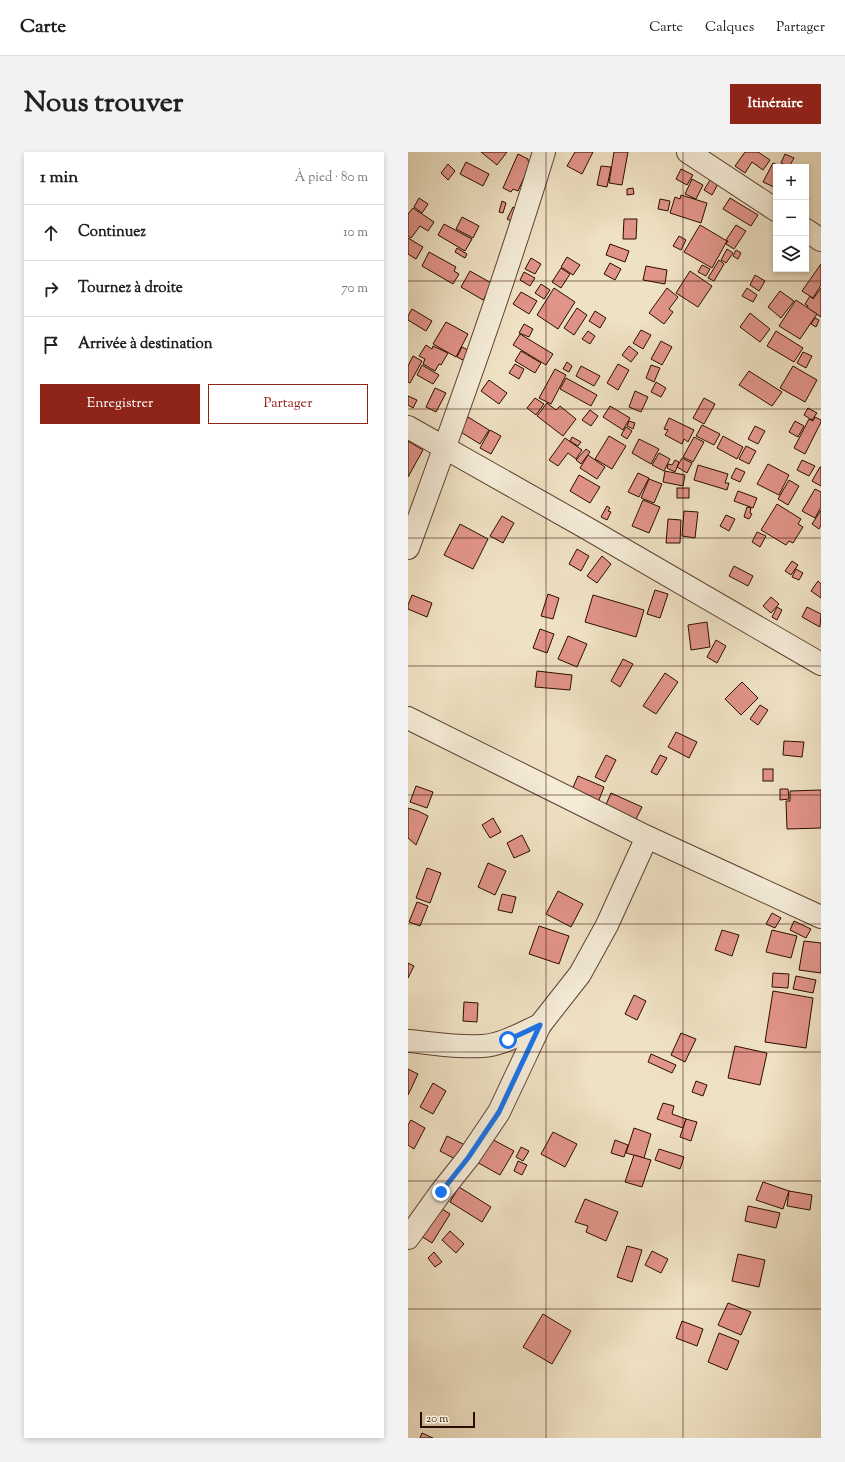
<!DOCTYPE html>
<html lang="fr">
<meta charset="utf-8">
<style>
:root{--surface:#fff;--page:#f2f2f2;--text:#202124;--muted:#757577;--line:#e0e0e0;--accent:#8f2418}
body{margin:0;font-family:"Sorts Mill Goudy",serif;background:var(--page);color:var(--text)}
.controls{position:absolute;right:12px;top:12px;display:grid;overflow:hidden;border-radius:0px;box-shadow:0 2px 6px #0003}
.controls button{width:36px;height:36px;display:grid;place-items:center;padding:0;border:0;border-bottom:1px solid var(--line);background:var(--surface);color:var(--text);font:20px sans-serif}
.scale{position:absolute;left:12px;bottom:10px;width:55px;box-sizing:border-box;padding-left:4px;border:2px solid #2c0c01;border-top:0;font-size:11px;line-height:14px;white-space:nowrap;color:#2c0c01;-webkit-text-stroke:3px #f5ecd8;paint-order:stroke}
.stop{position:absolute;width:12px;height:12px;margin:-9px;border:3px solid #1a73e8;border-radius:50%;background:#fff}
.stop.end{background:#1a73e8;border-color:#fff;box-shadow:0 1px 4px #0008}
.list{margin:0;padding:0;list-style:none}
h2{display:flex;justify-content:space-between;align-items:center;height:52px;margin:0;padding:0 16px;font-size:17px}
h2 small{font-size:13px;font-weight:400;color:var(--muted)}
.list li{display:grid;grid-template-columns:26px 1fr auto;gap:12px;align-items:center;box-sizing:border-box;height:56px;padding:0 16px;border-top:1px solid var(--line)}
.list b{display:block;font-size:15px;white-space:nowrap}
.list em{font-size:13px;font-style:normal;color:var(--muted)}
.actions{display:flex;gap:8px;padding:12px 16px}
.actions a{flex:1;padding:9px 0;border:1px solid var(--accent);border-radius:0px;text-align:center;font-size:14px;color:var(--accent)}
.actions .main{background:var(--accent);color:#fff}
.icon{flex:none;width:22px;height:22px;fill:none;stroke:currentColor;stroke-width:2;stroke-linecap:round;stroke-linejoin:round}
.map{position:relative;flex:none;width:413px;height:1286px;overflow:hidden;border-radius:0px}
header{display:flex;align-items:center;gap:24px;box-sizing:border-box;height:56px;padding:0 20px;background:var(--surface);border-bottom:1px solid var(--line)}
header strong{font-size:19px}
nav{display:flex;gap:22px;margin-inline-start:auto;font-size:14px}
.intro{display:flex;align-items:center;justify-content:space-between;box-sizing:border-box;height:96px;padding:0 24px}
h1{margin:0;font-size:28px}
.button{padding:10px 18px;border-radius:0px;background:var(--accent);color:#fff;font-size:14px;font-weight:700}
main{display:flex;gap:24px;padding:0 24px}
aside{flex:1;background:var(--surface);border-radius:0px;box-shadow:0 2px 6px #0003}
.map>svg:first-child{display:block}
</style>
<header>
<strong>Carte</strong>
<nav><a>Carte</a><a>Calques</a><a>Partager</a></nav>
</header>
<div class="intro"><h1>Nous trouver</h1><a class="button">Itinéraire</a></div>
<main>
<aside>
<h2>1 min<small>À pied · 80 m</small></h2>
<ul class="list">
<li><svg class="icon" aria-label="ahead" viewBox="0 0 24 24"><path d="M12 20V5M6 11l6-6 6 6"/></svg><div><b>Continuez</b></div><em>10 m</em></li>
<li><svg class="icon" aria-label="right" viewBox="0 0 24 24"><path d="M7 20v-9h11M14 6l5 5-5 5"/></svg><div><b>Tournez à droite</b></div><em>70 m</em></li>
<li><svg class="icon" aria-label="arrive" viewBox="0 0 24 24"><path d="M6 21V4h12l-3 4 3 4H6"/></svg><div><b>Arrivée à destination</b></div></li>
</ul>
<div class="actions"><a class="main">Enregistrer</a><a>Partager</a></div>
</aside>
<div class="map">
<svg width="413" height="1286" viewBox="0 0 413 1286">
<rect width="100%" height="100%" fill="#efe1c3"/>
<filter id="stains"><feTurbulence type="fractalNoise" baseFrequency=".005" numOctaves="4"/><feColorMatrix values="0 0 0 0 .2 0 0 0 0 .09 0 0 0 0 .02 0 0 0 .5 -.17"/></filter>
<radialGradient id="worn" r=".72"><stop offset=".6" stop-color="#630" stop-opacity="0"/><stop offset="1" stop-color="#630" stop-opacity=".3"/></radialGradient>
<!-- building -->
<g fill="#e19488" stroke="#2c0c01">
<polygon points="73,0 99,0 89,13"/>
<polygon points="167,0 185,0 174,22 159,14"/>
<polygon points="206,0 220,0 214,33 201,31"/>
<polygon points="337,0 350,0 362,8 355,18 344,10 337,21 327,14"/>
<polygon points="110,2 120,7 120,9 123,10 110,39 105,37 103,40 95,36"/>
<polygon points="377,2 386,6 381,15 373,11"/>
<polygon points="58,10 81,22 75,34 52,22"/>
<polygon points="365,11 374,15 368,15 368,32 366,35 355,30"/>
<polygon points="40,12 47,19 40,28 33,21"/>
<polygon points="193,14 203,15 199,35 189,33"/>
<polygon points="273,17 285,23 279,33 268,27"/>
<polygon points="284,27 295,33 288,47 277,42"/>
<polygon points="302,28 310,32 304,43 296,38"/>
<polygon points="225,36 226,42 219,43 219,37"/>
<polygon points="273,43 299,51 293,71 262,61 267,45 272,47"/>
<polygon points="11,46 20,52 14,61 6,55"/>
<polygon points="322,46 350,63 343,74 315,57"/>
<polygon points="252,47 262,49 260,59 250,57"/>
<polygon points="94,49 98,51 95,61 91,60"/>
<polygon points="105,55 109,57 103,69 99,67"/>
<polygon points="5,56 26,70 20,79 12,74 3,86 0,84 0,62"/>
<polygon points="54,65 71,74 65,86 48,77"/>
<polygon points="216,67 229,67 228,87 215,87"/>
<polygon points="36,72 64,87 57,99 30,83"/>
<polygon points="292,73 319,89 304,116 276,100"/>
<polygon points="328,73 338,79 326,97 318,92 320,89 318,88"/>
<polygon points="271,84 278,88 273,98 265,94"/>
<polygon points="0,86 15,95 8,107 0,102"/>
<polygon points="202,92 221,99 217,110 198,103"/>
<polygon points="49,96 59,102 57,106 47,100"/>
<polygon points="319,97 325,101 318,111 313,108"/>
<polygon points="328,98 333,101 330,107 325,104"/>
<polygon points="21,100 48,115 46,119 51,122 45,132 14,114"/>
<polygon points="159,105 172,113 165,123 153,115"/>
<polygon points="123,106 133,112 127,122 117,117"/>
<polygon points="311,108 316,112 306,129 300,126"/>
<polygon points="202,111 213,117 207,128 196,122"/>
<polygon points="413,112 413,133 405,146 394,139"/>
<polygon points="294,113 302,117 298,124 290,120"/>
<polygon points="238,114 259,118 257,132 235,128"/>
<polygon points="153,116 162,122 153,136 144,130"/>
<polygon points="62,119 85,132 75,148 53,135"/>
<polygon points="282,119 304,134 290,155 268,141"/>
<polygon points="116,120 127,126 122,134 112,128"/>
<polygon points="347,123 357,129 351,139 342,133"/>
<polygon points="133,132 142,138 136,147 127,141"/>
<polygon points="146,136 167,150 150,177 129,163"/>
<polygon points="259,136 270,145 261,157 265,160 256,172 241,161"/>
<polygon points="339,136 349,143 345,150 334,144"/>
<polygon points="413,136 413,165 399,156 400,154 397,152 402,144 405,147"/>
<polygon points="372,139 386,149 373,166 360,155"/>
<polygon points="113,140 129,149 121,162 105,152"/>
<polygon points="388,148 409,162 392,187 371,174"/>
<polygon points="169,156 179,163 166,183 156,176"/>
<polygon points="4,157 24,169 18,179 0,168 0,164"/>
<polygon points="187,159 198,166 192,176 181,169"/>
<polygon points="342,161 362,177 352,190 332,175"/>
<polygon points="407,166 411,168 408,175 403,172"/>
<polygon points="38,170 60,182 48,205 25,192"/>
<polygon points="116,172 125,177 121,185 111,181"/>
<polygon points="233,178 243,183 235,197 225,191"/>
<polygon points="180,179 187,184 182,192 174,187"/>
<polygon points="368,179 395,196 386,210 359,194"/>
<polygon points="112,182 145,202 138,213 105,193"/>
<polygon points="253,189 264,195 254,213 243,207"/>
<polygon points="18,193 24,197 25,194 40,201 33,213 31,212 27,219 15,212 17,207 11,204"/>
<polygon points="221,194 230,201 223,210 214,203"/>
<polygon points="54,195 62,199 57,209 49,205"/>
<polygon points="113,199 133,211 127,221 107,209"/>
<polygon points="395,200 404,204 398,216 389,211"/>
<polygon points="5,204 14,209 2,231 0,230 0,214"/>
<polygon points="159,210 164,214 161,220 155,217"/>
<polygon points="107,212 116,217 111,227 101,221"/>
<polygon points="210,212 221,218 210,238 199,231"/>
<polygon points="14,213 31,223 25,232 9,223"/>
<polygon points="243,213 252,216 246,230 238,226"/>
<polygon points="173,214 192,224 186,234 168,224"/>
<polygon points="385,214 409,228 397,250 372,236"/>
<polygon points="147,217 158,223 143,252 131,246"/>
<polygon points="341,219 374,240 364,254 331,233"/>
<polygon points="158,226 189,243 183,254 152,237"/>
<polygon points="81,228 99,241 91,252 73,239"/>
<polygon points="248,230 258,236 253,245 243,240"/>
<polygon points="27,236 38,241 28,260 18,255"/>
<polygon points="227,239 240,245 233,260 221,255"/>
<polygon points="0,244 9,248 5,256 0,253"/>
<polygon points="127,246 136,252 128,263 119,256"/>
<polygon points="296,246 307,252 296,272 285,266"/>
<polygon points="139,251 148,258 152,254 168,267 155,284 129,264"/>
<polygon points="202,254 222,266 215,278 195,265"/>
<polygon points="400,256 409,261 404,268 396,263"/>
<polygon points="182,258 190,264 183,274 174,268"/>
<polygon points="60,265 81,278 72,292 51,279"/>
<polygon points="407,265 413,268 413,270 397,302 386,296 401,267 405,269"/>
<polygon points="261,266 286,278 280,290 276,287 274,292 257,283 260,278 256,277"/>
<polygon points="221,269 227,271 225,277 219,274"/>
<polygon points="387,269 396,274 390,285 381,280"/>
<polygon points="294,273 312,282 306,293 288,284"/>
<polygon points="347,274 357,279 350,292 340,287"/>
<polygon points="218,275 224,279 219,287 213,283"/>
<polygon points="82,278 93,284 83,302 72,296"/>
<polygon points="201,284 218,294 204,317 187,307"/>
<polygon points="315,284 335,295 329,307 309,296"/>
<polygon points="164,285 173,290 170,294 162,289"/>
<polygon points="286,285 296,290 285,310 275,305"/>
<polygon points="157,286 174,298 168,307 160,301 150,314 141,308"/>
<polygon points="231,287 251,297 243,312 224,301"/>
<polygon points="0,289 15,298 0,325"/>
<polygon points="338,294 348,299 341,312 331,307"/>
<polygon points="178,297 182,300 173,312 168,308"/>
<polygon points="251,301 262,307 256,319 244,313"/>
<polygon points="180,303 197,315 189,327 172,316"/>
<polygon points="274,306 284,311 279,321 269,315"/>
<polygon points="267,308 271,310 267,320 259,316 260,312 264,313"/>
<polygon points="394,308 407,314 401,324 389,318"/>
<polygon points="360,312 381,323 371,343 349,332"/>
<polygon points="290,313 320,322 317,331 321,331 319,338 286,328"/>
<polygon points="412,315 413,315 413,334 404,329"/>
<polygon points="328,316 337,320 332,330 323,326"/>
<polygon points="257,319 277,323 275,334 255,330"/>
<polygon points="230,321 241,326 231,345 220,340"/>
<polygon points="171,323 192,335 182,351 162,339"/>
<polygon points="241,327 254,332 246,351 233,346"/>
<polygon points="381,328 391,334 380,353 370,347"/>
<rect x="269" y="336" width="12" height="10"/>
<polygon points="407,337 413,340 413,355 407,366 394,359"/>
<polygon points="330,339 349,346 345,356 326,349"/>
<polygon points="235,348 252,355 241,381 224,374"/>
<polygon points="369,352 393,367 390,372 395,375 385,391 381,389 378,393 353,378"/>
<polygon points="199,354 202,356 200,359 203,360 199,368 193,365"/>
<polygon points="339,355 343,356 342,361 344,362 341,367 336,365"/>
<polygon points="413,358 413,373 411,377 404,372"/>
<polygon points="276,359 290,360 287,386 274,384"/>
<polygon points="318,363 327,367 321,379 312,374"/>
<polygon points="94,364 106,371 95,391 82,384"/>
<polygon points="260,367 273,368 272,391 258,391"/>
<polygon points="52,372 80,387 65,417 36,403"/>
<polygon points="349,380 358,384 352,395 344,390"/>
<polygon points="169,397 181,404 173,419 161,412"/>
<polygon points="194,404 203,412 189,431 179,424"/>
<polygon points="384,409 390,413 383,423 377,419"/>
<polygon points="326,414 345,424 340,434 321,424"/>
<polygon points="388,417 395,421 391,428 384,425"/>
<polygon points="410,429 413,432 413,446 403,439"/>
<polygon points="247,438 260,442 252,466 239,462"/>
<polygon points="140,442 151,446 145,467 133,464"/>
<polygon points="4,443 24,451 19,465 0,457 0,453"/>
<polygon points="185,443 236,458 228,485 177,470"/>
<polygon points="363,445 371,452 363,461 355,454"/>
<polygon points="369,455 374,458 369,468 364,465"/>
<polygon points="399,455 413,462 412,475 394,465"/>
<polygon points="299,470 302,495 283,498 280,473"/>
<polygon points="132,477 146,482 139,501 125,496"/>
<polygon points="160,484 179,492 169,515 150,507"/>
<polygon points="308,488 318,494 309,511 299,505"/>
<polygon points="215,507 225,512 212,535 203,529"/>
<polygon points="129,519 164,523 162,538 127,535"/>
<polygon points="257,521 270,530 248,562 235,554"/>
<polygon points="334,530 350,546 333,563 317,547"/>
<polygon points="352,553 360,558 350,573 342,567"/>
<polygon points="268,580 289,590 281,606 260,595"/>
<polygon points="376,589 396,590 394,605 375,603"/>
<polygon points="198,603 208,608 197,630 187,625"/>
<polygon points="252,603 259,606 249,623 243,620"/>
<rect x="355" y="617" width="10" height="12"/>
<polygon points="170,624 196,635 189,653 162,642"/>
<polygon points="8,634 25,640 19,656 2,650"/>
<polygon points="372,637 380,637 381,647 372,648"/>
<polygon points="413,638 413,676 379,677 378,649 382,649 382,639"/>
<polygon points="203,641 234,655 227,669 197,655"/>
<polygon points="0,656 10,659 20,664 8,693 0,686"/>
<polygon points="85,666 93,680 82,686 74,673"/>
<polygon points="114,683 122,699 106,706 99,691"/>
<polygon points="80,711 98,719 87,743 70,735"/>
<polygon points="19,716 33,721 22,751 8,746"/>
<polygon points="150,739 175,752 163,775 138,762"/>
<polygon points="94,742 108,745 104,761 90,758"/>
<polygon points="9,750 20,754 12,774 1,770"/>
<polygon points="364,761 373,766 367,776 358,772"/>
<polygon points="386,769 403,777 398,786 382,778"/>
<polygon points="131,774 161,784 151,812 121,802"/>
<polygon points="314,778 331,783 324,804 307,798"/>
<polygon points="364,778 389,784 383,806 358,800"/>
<polygon points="396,789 413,791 413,821 391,818"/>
<polygon points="0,811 6,814 0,826"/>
<polygon points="365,821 381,822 380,836 364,835"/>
<polygon points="388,824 408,828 405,841 385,837"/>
<polygon points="365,839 405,846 398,896 357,890"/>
<polygon points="226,843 238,849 229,868 217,862"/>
<polygon points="56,850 70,851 69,870 55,869"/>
<polygon points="273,881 288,887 277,910 263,903"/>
<polygon points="327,894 359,901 352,933 320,926"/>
<polygon points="243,902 268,913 264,921 240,910"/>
<polygon points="0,917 10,922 0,943"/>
<polygon points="288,929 299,933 295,944 284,940"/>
<polygon points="25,931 38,939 25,962 12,955"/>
<polygon points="255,951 266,954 264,962 278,967 275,976 249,967"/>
<polygon points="278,967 289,970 283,989 272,985"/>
<polygon points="3,968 17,976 6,997 0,993 0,973"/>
<polygon points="226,976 243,982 236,1006 218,1001"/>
<polygon points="145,980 169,992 157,1015 133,1002"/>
<polygon points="39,984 59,994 51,1009 32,999"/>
<polygon points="78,984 106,999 92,1023 65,1008"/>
<polygon points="207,988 220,993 216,1005 203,1001"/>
<polygon points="113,995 121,999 115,1009 108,1005"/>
<polygon points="251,997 276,1005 272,1017 247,1008"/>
<polygon points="226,1003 243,1008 234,1035 217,1030"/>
<polygon points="110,1009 119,1013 114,1023 106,1019"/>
<polygon points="355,1030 381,1039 375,1057 348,1048"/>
<polygon points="51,1035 83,1055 74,1070 42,1050"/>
<polygon points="381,1039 404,1043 402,1058 379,1054"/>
<polygon points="177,1047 210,1060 198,1089 178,1080 180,1074 167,1070"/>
<polygon points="340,1054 372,1061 368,1076 337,1069"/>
<polygon points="31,1055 42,1062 24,1091 13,1084"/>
<polygon points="42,1079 56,1092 48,1101 34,1088"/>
<polygon points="219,1094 234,1098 224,1130 209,1125"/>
<polygon points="244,1099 260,1107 253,1121 237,1113"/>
<polygon points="26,1100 34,1110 27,1115 20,1106"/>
<polygon points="330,1102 357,1108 351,1135 324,1129"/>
<polygon points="320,1151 343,1160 333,1183 310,1173"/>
<polygon points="135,1162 163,1179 144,1212 115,1195"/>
<polygon points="274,1169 295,1177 289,1194 268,1186"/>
<polygon points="311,1181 331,1189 319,1218 300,1210"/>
<polygon points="14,1281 25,1286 12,1286"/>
</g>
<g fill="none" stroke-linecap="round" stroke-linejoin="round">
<!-- minor casing -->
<g stroke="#5d4132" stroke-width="24">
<g id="minor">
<polyline points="280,0 368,58"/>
<polyline points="398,78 413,88"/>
<polyline points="0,275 175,374 413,512"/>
<path d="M0,396C48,265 95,134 136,0"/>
<polyline points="0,566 239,685 413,765"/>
<path d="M0,889C24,891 50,896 74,894C94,893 114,881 132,873"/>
<polyline points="0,1086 33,1040 60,1006 91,960 132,873 172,822 199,773 239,685"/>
</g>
</g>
<!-- minor -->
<use href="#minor" stroke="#f5ecd8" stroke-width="22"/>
</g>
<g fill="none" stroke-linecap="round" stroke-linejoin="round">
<!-- route -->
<polyline stroke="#1a73e8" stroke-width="5" points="33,1040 60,1006 91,960 132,873 100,888"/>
</g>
<!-- grid -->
<path fill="none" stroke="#2c0c01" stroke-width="1" stroke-opacity="0.55" d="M138,0V1286M275,0V1286M0,129H413M0,257H413M0,386H413M0,514H413M0,643H413M0,772H413M0,900H413M0,1029H413M0,1157H413"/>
<rect width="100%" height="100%" filter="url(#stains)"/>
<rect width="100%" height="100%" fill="url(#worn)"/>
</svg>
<div class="controls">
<button>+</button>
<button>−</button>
<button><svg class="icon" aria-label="layers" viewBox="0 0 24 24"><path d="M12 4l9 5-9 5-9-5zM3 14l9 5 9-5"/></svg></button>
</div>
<div class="scale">20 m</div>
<div class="stop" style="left:100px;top:888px"></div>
<div class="stop end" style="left:33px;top:1040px"></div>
</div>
</main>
